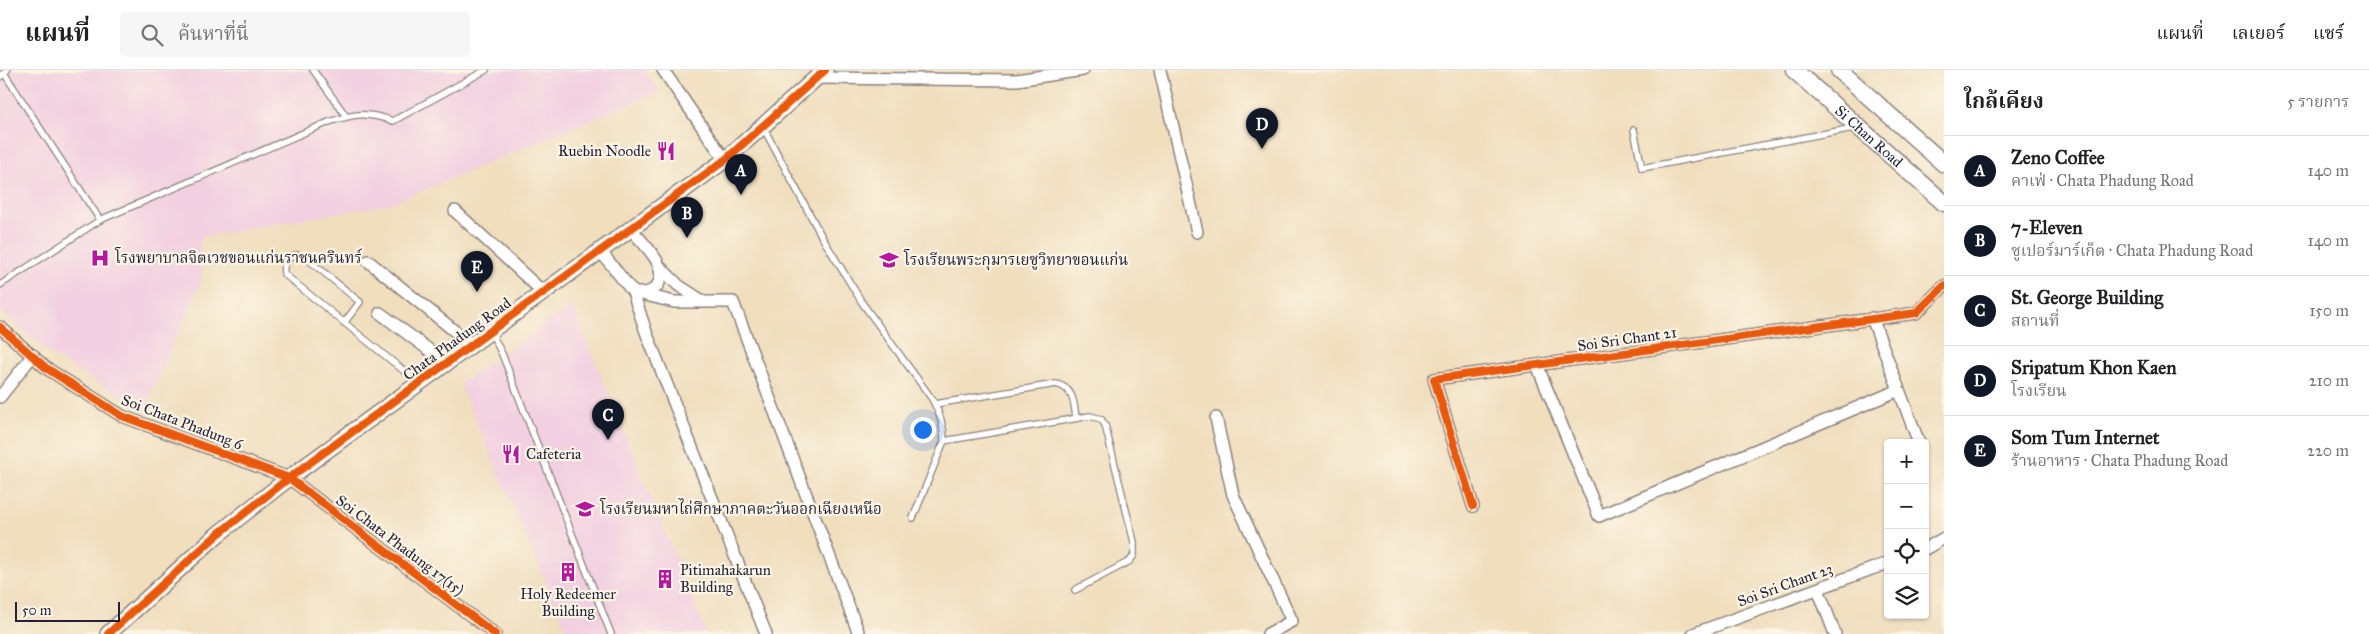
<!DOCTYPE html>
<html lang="th">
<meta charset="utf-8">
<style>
:root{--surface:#fff;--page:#f6f6f6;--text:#202124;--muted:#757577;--line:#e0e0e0;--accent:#111827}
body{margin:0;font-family:"IM FELL Great Primer","Noto Serif Thai",serif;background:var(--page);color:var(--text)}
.controls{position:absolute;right:15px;bottom:15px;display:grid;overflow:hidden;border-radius:5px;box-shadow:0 1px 4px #0004}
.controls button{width:45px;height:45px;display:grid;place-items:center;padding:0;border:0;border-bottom:1px solid var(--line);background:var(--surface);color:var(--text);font:25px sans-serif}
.scale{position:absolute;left:15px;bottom:12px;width:105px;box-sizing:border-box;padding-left:5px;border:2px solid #22223b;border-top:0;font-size:14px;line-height:18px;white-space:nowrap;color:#22223b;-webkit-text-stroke:4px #fcf5e5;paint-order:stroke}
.you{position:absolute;left:922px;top:359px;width:18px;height:18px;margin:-12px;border:4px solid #fff;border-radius:50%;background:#1a73e8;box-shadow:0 0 0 8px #1a73e833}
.badge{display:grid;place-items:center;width:32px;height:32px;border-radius:50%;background:var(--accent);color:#fff;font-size:16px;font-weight:700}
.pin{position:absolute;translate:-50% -41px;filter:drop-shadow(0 1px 2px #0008)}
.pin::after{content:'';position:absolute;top:26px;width:18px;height:15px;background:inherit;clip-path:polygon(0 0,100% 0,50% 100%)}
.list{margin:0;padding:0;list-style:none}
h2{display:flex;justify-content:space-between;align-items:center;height:65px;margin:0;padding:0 20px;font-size:21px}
h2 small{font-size:16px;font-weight:400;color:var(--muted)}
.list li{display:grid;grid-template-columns:32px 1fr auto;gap:15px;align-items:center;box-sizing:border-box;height:70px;padding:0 20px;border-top:1px solid var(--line)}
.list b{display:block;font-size:19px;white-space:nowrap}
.list p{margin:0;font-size:16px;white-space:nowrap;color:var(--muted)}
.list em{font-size:16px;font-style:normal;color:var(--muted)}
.icon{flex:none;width:28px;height:28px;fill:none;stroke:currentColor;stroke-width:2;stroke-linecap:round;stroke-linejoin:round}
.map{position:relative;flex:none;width:1944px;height:564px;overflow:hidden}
header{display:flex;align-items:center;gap:30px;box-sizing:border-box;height:70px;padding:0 25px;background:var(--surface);border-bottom:1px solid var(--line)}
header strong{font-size:24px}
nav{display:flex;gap:28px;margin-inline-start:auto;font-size:18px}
.search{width:350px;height:45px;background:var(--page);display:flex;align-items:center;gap:12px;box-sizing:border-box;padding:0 18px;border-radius:5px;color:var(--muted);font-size:19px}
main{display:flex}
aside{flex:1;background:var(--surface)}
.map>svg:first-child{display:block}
</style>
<header>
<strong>แผนที่</strong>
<div class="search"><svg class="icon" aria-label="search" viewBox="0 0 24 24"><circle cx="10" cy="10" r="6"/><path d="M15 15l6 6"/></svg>ค้นหาที่นี่</div>
<nav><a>แผนที่</a><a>เลเยอร์</a><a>แชร์</a></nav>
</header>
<main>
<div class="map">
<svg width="1944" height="564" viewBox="0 0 1944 564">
<rect width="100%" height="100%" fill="#fcf5e5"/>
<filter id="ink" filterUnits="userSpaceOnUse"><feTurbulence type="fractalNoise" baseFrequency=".02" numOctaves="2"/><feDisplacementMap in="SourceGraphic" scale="10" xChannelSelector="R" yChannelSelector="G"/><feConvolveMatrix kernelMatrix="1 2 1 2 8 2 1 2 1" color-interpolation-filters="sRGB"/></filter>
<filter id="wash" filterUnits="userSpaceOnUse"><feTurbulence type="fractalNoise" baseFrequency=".0096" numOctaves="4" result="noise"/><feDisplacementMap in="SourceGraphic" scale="20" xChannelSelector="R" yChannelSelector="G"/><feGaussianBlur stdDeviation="1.12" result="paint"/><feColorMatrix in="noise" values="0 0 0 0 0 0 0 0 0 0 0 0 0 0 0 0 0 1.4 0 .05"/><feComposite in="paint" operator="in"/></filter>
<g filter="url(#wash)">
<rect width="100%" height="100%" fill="#f0debd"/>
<!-- built -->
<g fill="#f2cfe1">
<polygon points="0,0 644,0 660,21 389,134 200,167 202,210 144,339 57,289 0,241"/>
<polygon points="572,235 707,564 568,564 460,314"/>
</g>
</g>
<g filter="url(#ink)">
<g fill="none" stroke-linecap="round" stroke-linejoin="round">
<!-- service casing -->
<g stroke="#89807c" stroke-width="8">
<g id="service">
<polyline points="313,0 346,46"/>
<polyline points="4,3 100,150"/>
<polyline points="0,7 7,0"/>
<path d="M763,57L822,167L863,234L932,329C940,343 944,355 944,371L913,448"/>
<polyline points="1634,60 1642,98 1854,58"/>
<path d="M0,215L100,150L329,52C356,43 367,42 393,51L486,0"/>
<path d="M344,253L360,232L304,186C291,182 282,191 284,204L419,313"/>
<polyline points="491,262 502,284 611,564"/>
<path d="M935,334L1056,314C1074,318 1074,333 1076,348"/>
<polyline points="944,371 1090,346 1101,349 1105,355 1134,472 1134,485 1130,491 1075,520"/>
</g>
</g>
<!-- minor casing -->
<g stroke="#89807c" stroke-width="14">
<g id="minor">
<polyline points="663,0 725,90"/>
<polyline points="1160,0 1197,162"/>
<polyline points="818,8 1017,10 1083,0"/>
<polyline points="455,141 543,222"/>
<path d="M601,182L633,222C642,224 651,224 657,216C671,197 642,173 632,160"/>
<polyline points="368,191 472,275"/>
<polyline points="660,197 678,215 701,230"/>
<polyline points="633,222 646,262 766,564"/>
<polyline points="642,224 674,232 733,232 859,564"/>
<polyline points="380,243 433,283 443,297"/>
<polyline points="1872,248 1919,373"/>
<polyline points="0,257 46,298 122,346 289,408 495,564"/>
<polyline points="1537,295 1599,446 1899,320"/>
<polyline points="0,327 33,285"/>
<polyline points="1216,348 1233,425 1292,551 1268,564"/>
<polyline points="1473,436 1434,309 1916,243 1944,216"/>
<polyline points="1925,479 1944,468"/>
<polyline points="1818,519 1835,564"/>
<polyline points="1693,564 1888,493"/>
</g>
</g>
<!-- tertiary casing -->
<g stroke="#89807c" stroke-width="18">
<polyline id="tertiary" points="108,564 217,465 289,408 725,90 825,0"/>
</g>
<!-- secondary casing -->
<g stroke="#89807c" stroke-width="19">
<g id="secondary">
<path id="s1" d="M1794,0L1944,133"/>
<polyline points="1839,0 1944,94"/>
</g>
</g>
<!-- service -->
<use href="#service" stroke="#fff" stroke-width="5.5"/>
<!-- minor -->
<use href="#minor" stroke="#fff" stroke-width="11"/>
<!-- tertiary -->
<use href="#tertiary" stroke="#fff" stroke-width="15"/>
<!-- secondary -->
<use href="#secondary" stroke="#fff" stroke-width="16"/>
<!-- cycleway casing -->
<g stroke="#fcf5e5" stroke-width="11">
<g id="cycleway">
<polyline points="0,257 46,298 122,346 289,408 495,564"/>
<polyline points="1473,436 1434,309 1916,243 1944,216"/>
<polyline points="108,564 217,465 289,408 725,90 825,0"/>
</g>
</g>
<!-- cycleway -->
<use href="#cycleway" stroke="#e8590c" stroke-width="8"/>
</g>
</g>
<!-- icons -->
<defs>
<g id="restaurant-bare" transform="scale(1.5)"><path d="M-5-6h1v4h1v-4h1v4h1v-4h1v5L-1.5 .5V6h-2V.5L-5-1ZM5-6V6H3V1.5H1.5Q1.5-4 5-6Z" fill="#b5179e" stroke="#fcf5e5" stroke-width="2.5" paint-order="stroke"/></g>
<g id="hospital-bare" transform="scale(1.5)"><path d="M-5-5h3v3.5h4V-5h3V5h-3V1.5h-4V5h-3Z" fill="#b5179e" stroke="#fcf5e5" stroke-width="2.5" paint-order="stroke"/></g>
<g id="school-bare" transform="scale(1.5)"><path d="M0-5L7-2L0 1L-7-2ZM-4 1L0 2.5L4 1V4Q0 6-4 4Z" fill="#b5179e" stroke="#fcf5e5" stroke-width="2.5" paint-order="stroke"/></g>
<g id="building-bare" transform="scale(1.5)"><path d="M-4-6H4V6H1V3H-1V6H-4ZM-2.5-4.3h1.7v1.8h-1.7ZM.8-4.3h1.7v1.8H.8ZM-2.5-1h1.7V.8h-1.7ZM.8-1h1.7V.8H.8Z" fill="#b5179e" stroke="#fcf5e5" stroke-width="2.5" paint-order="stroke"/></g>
</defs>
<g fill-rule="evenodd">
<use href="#restaurant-bare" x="666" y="81"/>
<use href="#hospital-bare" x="100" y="188"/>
<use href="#school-bare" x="889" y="190"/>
<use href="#restaurant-bare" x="511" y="384"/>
<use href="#school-bare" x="585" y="439"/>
<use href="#building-bare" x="568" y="502"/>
<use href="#building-bare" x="665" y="509"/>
</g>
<g text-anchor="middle" stroke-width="4.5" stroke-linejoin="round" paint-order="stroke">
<!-- street labels -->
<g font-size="15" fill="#22223b" stroke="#fcf5e5">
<text dy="5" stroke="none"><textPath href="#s1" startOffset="100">Si Chan Road</textPath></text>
<text transform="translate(457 269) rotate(-36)" y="5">Chata Phadung Road</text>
<text transform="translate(1627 269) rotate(-8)" y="5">Soi Sri Chant 21</text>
<text transform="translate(182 352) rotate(21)" y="5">Soi Chata Phadung 6</text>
<text transform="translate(400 475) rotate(37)" y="5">Soi Chata Phadung 17(15)</text>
<text transform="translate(1785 515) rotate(-20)" y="5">Soi Sri Chant 23</text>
</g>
<!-- poi labels -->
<g font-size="15" fill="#22223b" stroke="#fcf5e5" text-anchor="start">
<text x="651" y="86" text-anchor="end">Ruebin Noodle</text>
<text x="115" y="193">โรงพยาบาลจิตเวชขอนแก่นราชนครินทร์</text>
<text x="904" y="195">โรงเรียนพระกุมารเยซูวิทยาขอนแก่น</text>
<text x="526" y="389">Cafeteria</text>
<text x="600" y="444">โรงเรียนมหาไถ่ศึกษาภาคตะวันออกเฉียงเหนือ</text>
<text x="680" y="505">Pitimahakarun<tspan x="680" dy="17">Building</tspan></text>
<text x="568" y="529" text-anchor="middle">Holy Redeemer<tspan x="568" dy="17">Building</tspan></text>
</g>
</g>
</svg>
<div class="controls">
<button>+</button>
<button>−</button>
<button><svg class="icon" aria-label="locate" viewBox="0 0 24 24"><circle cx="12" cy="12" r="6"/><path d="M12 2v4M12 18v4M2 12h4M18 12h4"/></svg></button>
<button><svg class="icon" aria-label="layers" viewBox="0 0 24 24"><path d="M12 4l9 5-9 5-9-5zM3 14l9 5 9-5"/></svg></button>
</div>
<div class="scale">50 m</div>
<div class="you"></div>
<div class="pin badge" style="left:741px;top:125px">A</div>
<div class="pin badge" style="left:687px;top:168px">B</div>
<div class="pin badge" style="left:608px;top:370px">C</div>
<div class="pin badge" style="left:1262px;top:79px">D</div>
<div class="pin badge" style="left:477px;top:222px">E</div>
</div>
<aside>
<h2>ใกล้เคียง<small>5 รายการ</small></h2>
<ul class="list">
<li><span class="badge">A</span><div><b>Zeno Coffee</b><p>คาเฟ่ · Chata Phadung Road</p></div><em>140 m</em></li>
<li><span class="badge">B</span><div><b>7-Eleven</b><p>ซูเปอร์มาร์เก็ต · Chata Phadung Road</p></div><em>140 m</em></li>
<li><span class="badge">C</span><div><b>St. George Building</b><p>สถานที่</p></div><em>150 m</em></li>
<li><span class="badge">D</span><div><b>Sripatum Khon Kaen</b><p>โรงเรียน</p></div><em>210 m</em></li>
<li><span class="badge">E</span><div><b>Som Tum Internet</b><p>ร้านอาหาร · Chata Phadung Road</p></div><em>220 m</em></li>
</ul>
</aside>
</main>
